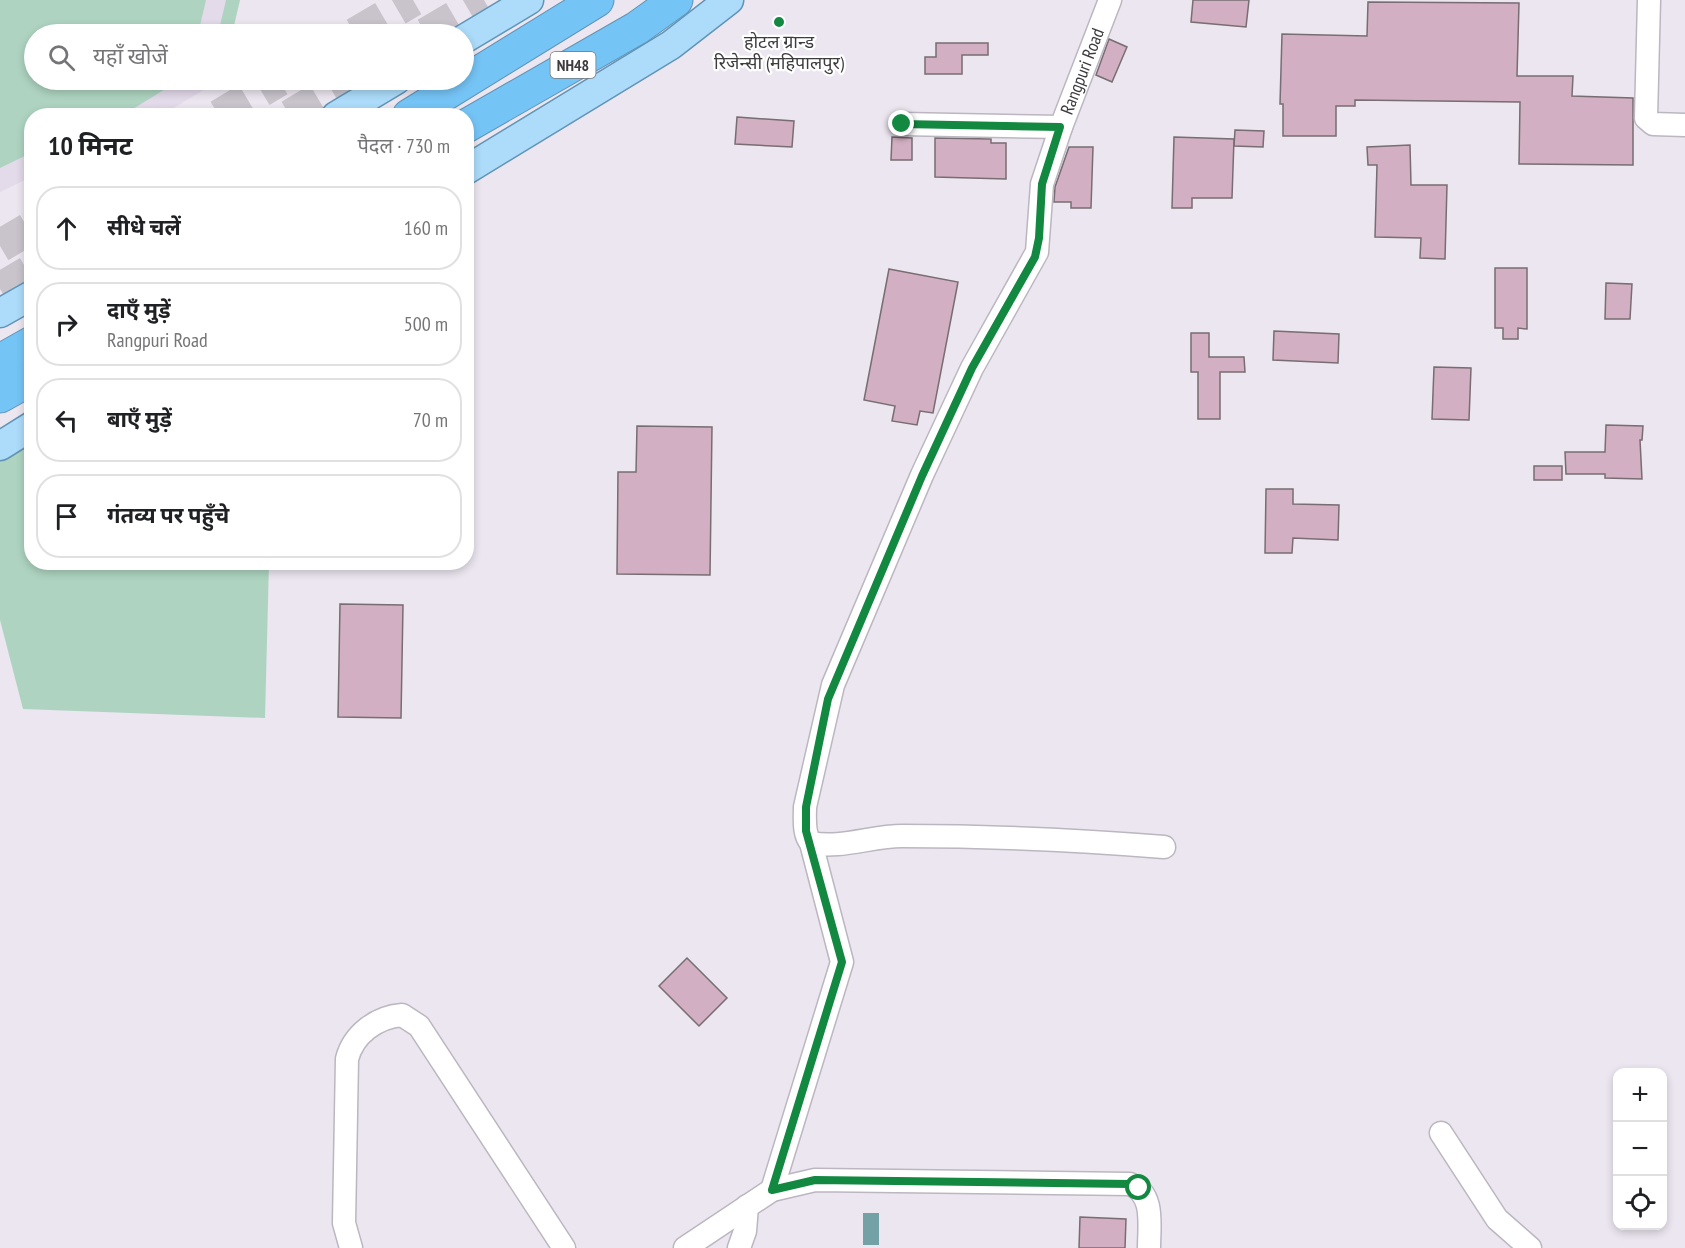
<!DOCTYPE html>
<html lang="hi">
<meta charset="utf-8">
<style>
:root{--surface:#fff;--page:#f2f2f2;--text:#202124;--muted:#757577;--line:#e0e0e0}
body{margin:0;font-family:"PT Sans Narrow","Noto Sans Devanagari",sans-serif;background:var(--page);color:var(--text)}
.controls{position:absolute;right:18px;bottom:18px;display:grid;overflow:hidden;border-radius:12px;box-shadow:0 3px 9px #0003}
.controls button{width:54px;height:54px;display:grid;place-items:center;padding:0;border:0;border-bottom:2px solid var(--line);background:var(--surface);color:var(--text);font:30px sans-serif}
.stop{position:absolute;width:18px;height:18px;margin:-14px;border:4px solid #138841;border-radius:50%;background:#fff}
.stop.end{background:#138841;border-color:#fff;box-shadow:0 2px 6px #0008}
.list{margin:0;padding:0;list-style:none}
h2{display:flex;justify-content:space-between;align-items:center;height:78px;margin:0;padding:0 24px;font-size:26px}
h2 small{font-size:20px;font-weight:400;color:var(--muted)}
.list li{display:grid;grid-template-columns:39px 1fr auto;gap:18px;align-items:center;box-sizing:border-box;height:84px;margin:0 12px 12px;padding:0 12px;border:2px solid var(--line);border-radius:24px}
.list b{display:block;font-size:22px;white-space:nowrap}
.list p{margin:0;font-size:20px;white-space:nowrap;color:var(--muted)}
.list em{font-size:20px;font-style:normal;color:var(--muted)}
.icon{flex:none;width:33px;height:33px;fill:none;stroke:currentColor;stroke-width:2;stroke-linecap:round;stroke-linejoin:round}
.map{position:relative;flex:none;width:1685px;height:1248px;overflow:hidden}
.search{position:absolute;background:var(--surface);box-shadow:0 3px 9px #0003;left:24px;top:24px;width:450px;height:66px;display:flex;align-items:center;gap:15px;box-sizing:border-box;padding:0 21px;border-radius:33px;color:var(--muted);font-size:22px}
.panel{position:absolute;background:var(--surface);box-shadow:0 3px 9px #0003;left:24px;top:108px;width:450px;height:462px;border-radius:24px}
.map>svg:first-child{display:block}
</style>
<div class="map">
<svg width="1685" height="1248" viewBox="0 0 1685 1248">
<rect width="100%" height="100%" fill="#ece6f0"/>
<!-- built -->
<polygon fill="#e3daea" points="0,0 240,0 232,34 34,34 34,80 220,80 162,115 32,116 31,177 0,192"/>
<!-- green -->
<g fill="#aed4c1">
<polygon points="0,0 206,0 198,34 34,34 34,80 180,80 123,115 32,116 31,153 0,168"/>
<polygon points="226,0 240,0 232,34 218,34"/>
<polygon points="31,440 32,562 269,563 265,718 23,709 0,620 0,459"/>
</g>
<!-- water -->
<rect fill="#74a1a6" x="863" y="1213" width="16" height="32"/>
<!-- building -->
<g fill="#d2afc2" stroke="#776d72" stroke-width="1.5">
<polygon points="1193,0 1249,0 1246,27 1191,22"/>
<polygon points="1368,2 1519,3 1517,76 1573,76 1572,96 1633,98 1633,165 1519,164 1520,102 1355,100 1355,106 1336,106 1336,136 1283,136 1283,104 1280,104 1282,34 1367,36"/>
<polygon points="1109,39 1127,47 1112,82 1096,75"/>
<polygon points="936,43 988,43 988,55 962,55 962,74 925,74 925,57 936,57"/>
<polygon points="737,117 794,121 792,147 735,144"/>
<polygon points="1235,130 1264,131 1263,147 1234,146"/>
<polygon points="892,137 912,138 912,160 891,160"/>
<polygon points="1174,137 1234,139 1232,198 1192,198 1192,208 1172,208"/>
<polygon points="935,138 991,139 991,143 1006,143 1006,179 935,177"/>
<polygon points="1410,145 1411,185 1447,185 1445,259 1420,258 1421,238 1375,237 1377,165 1368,165 1367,147"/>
<polygon points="1069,147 1093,147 1091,208 1071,208 1071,202 1054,202 1055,187"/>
<polygon points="1495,268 1527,268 1527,329 1518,328 1518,339 1503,339 1503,328 1495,328"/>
<polygon points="889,269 958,282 933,413 920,411 917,425 892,421 895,406 864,400"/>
<polygon points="1606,283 1632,284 1630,319 1605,319"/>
<polygon points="1274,331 1339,334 1338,363 1273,360"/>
<polygon points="1191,333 1209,333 1209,357 1244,357 1245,372 1220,372 1220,419 1198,419 1198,372 1191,372"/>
<polygon points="1434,367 1471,368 1469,420 1432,419"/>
<polygon points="1606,425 1643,426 1642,440 1640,440 1642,479 1605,478 1605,474 1566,474 1565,452 1605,452"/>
<polygon points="637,426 712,427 710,575 617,574 618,472 636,472"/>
<rect x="1534" y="466" width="28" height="14"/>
<polygon points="1266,489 1293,489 1293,504 1339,505 1338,540 1293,538 1292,553 1265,553"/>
<polygon points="340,604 403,605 401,718 338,717"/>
<polygon points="687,958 727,998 699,1026 659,986"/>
<polygon points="1080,1217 1126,1219 1125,1248 1079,1248"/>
</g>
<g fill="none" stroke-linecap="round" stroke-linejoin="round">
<!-- highway-tunnel -->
<g stroke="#c9c4cc" stroke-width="33" stroke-dasharray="33 16" stroke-linecap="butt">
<polyline points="355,34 413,0"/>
<polyline points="426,34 484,0"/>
<polyline points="219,116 279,80"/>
<polyline points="290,116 350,80"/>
<polyline points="0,246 32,227"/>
<polyline points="0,289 32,270"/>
</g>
<!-- minor casing -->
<g stroke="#bbb6c0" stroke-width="25">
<g id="minor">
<polyline points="1649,0 1646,118 1653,124 1685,125"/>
<polyline points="902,124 1061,127"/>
<path d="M811,843C840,849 872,836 902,836C989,836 1077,840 1164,847"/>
<polyline points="1441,1133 1497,1219 1530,1248"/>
<path id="s1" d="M772,1190L842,962L811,843C803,834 805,818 805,807L833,685L922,475L972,368L1037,252L1042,184L1061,127L1110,0"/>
<path d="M351,1248L344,1223L347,1059C353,1035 376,1017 402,1015L419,1026L564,1248"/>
<path d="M685,1248L772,1190L815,1180L1130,1184C1155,1194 1149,1225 1149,1248"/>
<polyline points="739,1248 745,1231 747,1206"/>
</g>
</g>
<!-- major casing -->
<g stroke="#6194b6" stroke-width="31">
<g id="major">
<polyline points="464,39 529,0"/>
<polyline points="336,116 396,80"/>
<polyline points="466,170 671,45 729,0"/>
<polyline points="0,313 32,295"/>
<polyline points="0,446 32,426"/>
</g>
</g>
<!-- highway casing -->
<g stroke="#6194b6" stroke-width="35">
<g id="highway">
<polyline points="409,116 597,0"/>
<polyline points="466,126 637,28 676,0"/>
<polyline points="0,361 32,343"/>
<polyline points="0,396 32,378"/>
</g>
</g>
<!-- minor -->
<use href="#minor" stroke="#fff" stroke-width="22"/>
<!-- major -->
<use href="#major" stroke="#acdcfa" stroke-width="28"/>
<!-- highway -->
<use href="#highway" stroke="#75c4f6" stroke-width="33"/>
</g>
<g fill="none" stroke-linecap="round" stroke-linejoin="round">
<!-- route -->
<polyline stroke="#138841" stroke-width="8" points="902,124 1060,127 1042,184 1039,238 1035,257 972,368 922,476 828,699 806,807 806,831 842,962 772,1190 815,1180 1130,1184 1139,1188"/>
</g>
<!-- markers -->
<circle fill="#138841" stroke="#fff" stroke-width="2" cx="779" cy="22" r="6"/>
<g text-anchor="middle" stroke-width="4.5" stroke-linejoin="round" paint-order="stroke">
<!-- shield labels -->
<rect fill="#fff" stroke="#777678" stroke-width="1.5" x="550.5" y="52" width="45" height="26" rx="4.5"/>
<g font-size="16" font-weight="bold" fill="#3d3b3e">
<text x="573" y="71">NH48</text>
</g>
<!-- poi labels -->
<g font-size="18" fill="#3d3b3e" stroke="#fff">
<text x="779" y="48">होटल ग्रान्ड<tspan x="779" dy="21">रिजेन्सी (महिपालपुर)</tspan></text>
</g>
<!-- street labels -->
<g font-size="18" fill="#3d3b3e" stroke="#fff">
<text dy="6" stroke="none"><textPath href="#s1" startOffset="1191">Rangpuri Road</textPath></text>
</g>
</g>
</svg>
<div class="controls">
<button>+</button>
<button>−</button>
<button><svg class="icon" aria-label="locate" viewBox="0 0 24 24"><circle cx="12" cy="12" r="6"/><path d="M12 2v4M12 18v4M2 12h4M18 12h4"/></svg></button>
</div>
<div class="stop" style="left:1139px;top:1188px"></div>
<div class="stop end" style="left:902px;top:124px"></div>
<div class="search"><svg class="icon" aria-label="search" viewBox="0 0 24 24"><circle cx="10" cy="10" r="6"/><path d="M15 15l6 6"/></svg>यहाँ खोजें</div>
<section class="panel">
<h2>10 मिनट<small>पैदल · 730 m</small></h2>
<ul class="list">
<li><svg class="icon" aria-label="ahead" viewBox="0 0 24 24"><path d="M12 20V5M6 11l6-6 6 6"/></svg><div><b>सीधे चलें</b></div><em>160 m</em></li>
<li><svg class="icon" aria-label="right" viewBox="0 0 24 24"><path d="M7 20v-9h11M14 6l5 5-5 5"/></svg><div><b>दाएँ मुड़ें</b><p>Rangpuri Road</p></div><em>500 m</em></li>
<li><svg class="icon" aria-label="left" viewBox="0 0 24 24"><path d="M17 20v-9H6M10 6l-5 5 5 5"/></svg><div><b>बाएँ मुड़ें</b></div><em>70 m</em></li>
<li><svg class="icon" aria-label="arrive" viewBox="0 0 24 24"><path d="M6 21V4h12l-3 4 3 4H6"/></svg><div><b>गंतव्य पर पहुँचे</b></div></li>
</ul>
</section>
</div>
